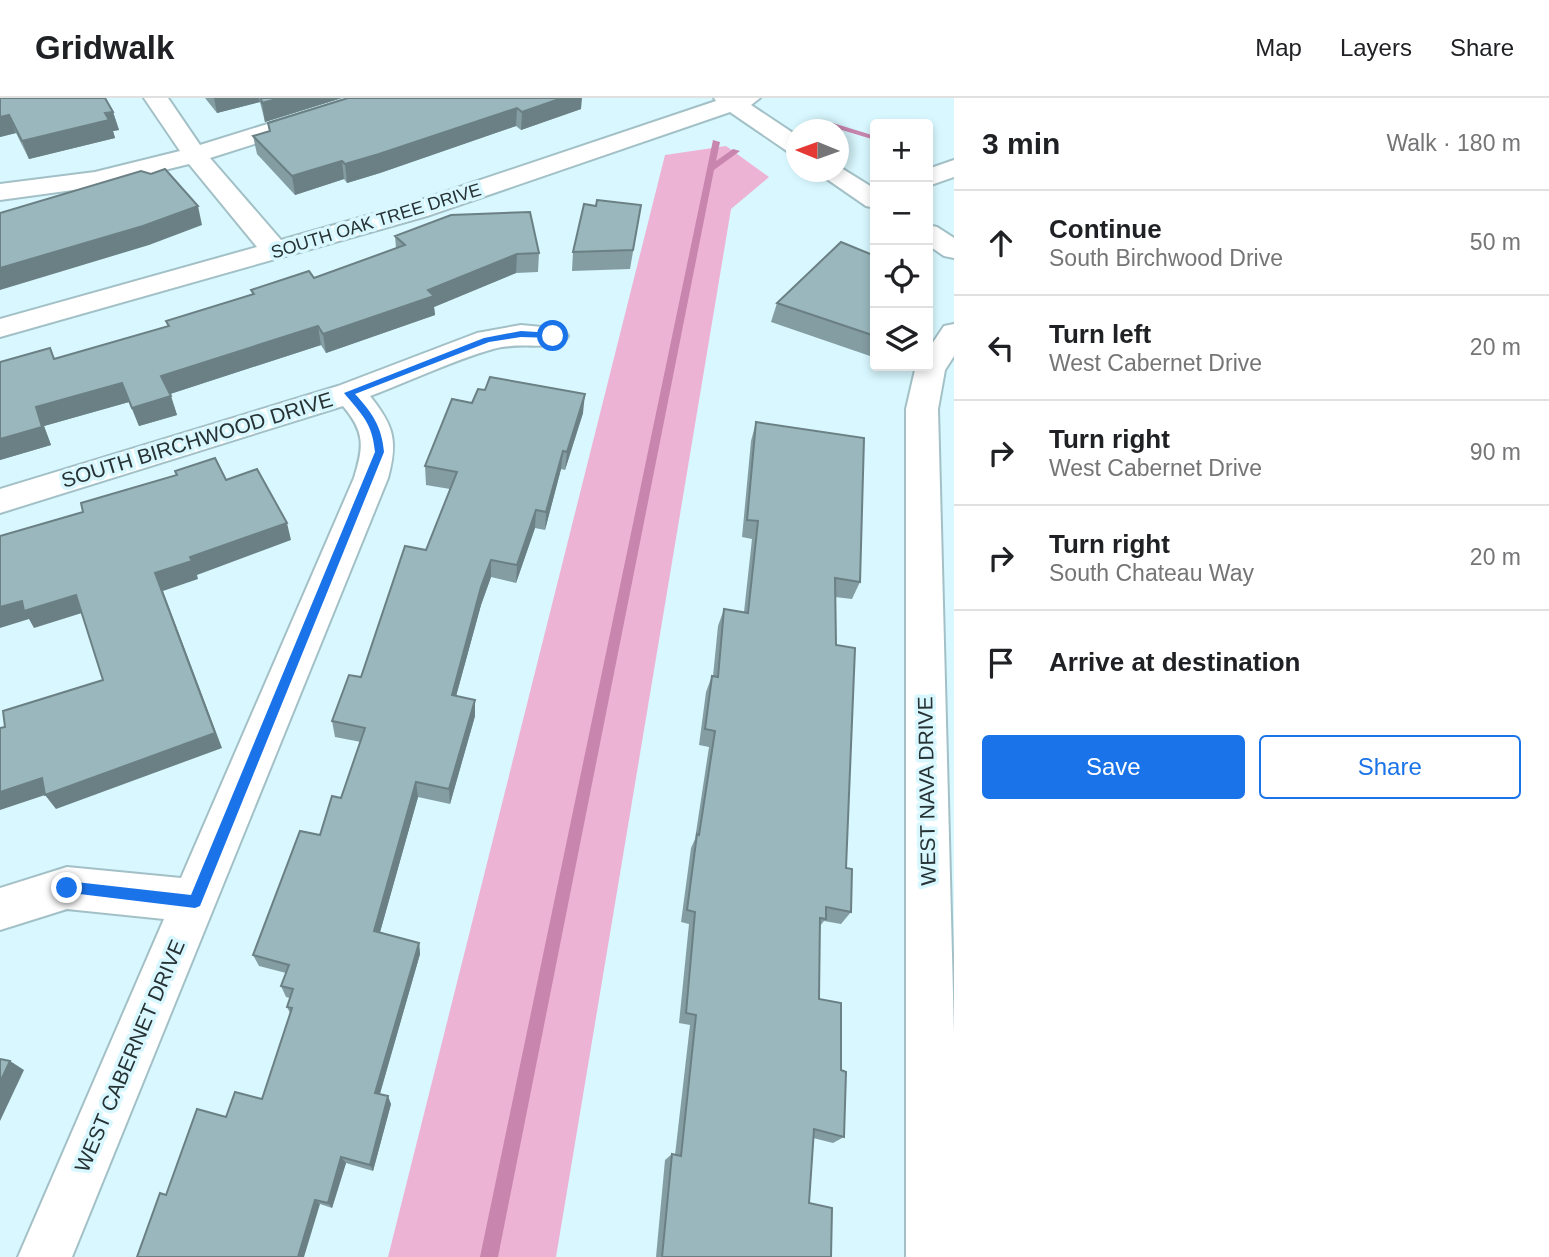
<!DOCTYPE html>
<meta charset="utf-8">
<style>
:root{--surface:#fff;--page:#f2f2f2;--text:#202124;--muted:#757577;--line:#e0e0e0;--accent:#1a73e8}
body{margin:0;font-family:Helvetica,sans-serif;background:var(--page);color:var(--text)}
.controls{position:absolute;right:21px;top:21px;display:grid;overflow:hidden;border-radius:7px;box-shadow:0 4px 10px #0003}
.controls button{width:63px;height:63px;display:grid;place-items:center;padding:0;border:0;border-bottom:2px solid var(--line);background:var(--surface);color:var(--text);font:35px sans-serif}
.compass{position:absolute;left:786px;top:21px;width:63px;height:63px;border-radius:50%;background:var(--surface);box-shadow:0 4px 10px #0003;rotate:271deg}
.stop{position:absolute;width:21px;height:21px;margin:-16px;border:5px solid #1a73e8;border-radius:50%;background:#fff}
.stop.end{background:#1a73e8;border-color:#fff;box-shadow:0 2px 7px #0008}
.list{margin:0;padding:0;list-style:none}
h2{display:flex;justify-content:space-between;align-items:center;height:91px;margin:0;padding:0 28px;font-size:30px}
h2 small{font-size:23px;font-weight:400;color:var(--muted)}
.list li{display:grid;grid-template-columns:46px 1fr auto;gap:21px;align-items:center;box-sizing:border-box;height:105px;padding:0 28px;border-top:2px solid var(--line)}
.list b{display:block;font-size:26px;white-space:nowrap}
.list p{margin:0;font-size:23px;white-space:nowrap;color:var(--muted)}
.list em{font-size:23px;font-style:normal;color:var(--muted)}
.actions{display:flex;gap:14px;padding:21px 28px}
.actions a{flex:1;padding:16px 0;border:2px solid var(--accent);border-radius:7px;text-align:center;font-size:24px;color:var(--accent)}
.actions .main{background:var(--accent);color:#fff}
.icon{flex:none;width:38px;height:38px;fill:none;stroke:currentColor;stroke-width:2;stroke-linecap:round;stroke-linejoin:round}
.map{position:relative;flex:none;width:954px;height:1159px;overflow:hidden}
header{display:flex;align-items:center;gap:42px;box-sizing:border-box;height:98px;padding:0 35px;background:var(--surface);border-bottom:2px solid var(--line)}
header strong{font-size:33px}
nav{display:flex;gap:38px;margin-inline-start:auto;font-size:24px}
main{display:flex}
aside{flex:1;background:var(--surface)}
.map>svg:first-child{display:block}
</style>
<header>
<strong>Gridwalk</strong>
<nav><a>Map</a><a>Layers</a><a>Share</a></nav>
</header>
<main>
<div class="map">
<svg width="954" height="1159" viewBox="0 0 954 1159">
<rect width="100%" height="100%" fill="#d8f7fe"/>
<!-- green -->
<polygon fill="#edb3d5" points="726,48 769,79 731,111 556,1159 388,1159 665,57"/>
<g fill="none" stroke-linecap="round" stroke-linejoin="round">
<!-- stream -->
<g fill="#c886ae" fill-rule="evenodd">
<polygon points="815,25 833,25 875,38 875,42 832,29 815,29"/>
<polygon points="713,42 720,44 716,63 733,51 740,53 714,72 498,1159 480,1159"/>
</g>
<!-- minor casing -->
<g stroke="#a3c0c7" stroke-width="4">
<g id="minor">
<polygon points="144,0 168,0 200,47 351,0 387,0 383,5 210,60 281,142 409,106 716,3 714,0 760,0 751,7 796,37 796,55 787,53 730,14 427,118 0,239 0,221 257,149 189,66 95,89 0,102 0,86 95,74 180,53"/>
<polygon points="954,62 954,79 928,88 928,71"/>
<polygon points="838,68 875,91 875,110 866,108 824,79 820,74 838,74"/>
<polygon points="928,127 937,129 954,140 954,160 944,158 928,147"/>
<polygon points="954,226 954,258 945,272 938,311 954,935 954,1159 906,1159 906,311 915,272 917,268 928,268 928,252 944,228"/>
<path d="M521,227L563,231L568,238L563,245C540,251 517,244 493,251C451,263 410,283 370,298C394,328 398,343 388,380L72,1159H18L164,821L67,811L0,832V790L67,769L181,780L354,380C364,348 365,334 343,308L0,415V391L338,288L477,235Z"/>
</g>
</g>
<!-- minor -->
<use href="#minor" fill="#fff" fill-rule="evenodd"/>
</g>
<!-- wall -->
<g fill="#849da3">
<polygon points="0,0 113,14 119,32 113,33 115,40 29,61 16,35 0,39"/>
<polygon points="205,0 342,0 265,24 260,4 217,15"/>
<polygon points="348,0 581,11 521,32 516,28 380,75 347,85 344,81 295,97 257,56 253,38 269,33 268,25"/>
<polygon points="638,125 630,171 572,173 573,154"/>
<polygon points="395,138 539,155 538,174 516,175 434,209 435,217 326,255 321,247 170,296 177,317 139,328 129,304 44,328 51,347 0,362 50,250 55,261 168,229 166,223 252,196 251,192 314,180 396,150"/>
<polygon points="875,158 875,249 870,258 771,224 777,205"/>
<polygon points="472,305 583,315 565,372 561,371 545,432 535,430 516,485 491,479 481,507 456,598 475,602 475,618 450,706 418,699 380,834 419,845 420,856 380,996 391,1006 373,1073 346,1065 332,1110 320,1106 166,1097 226,1019 262,1001 290,915 287,909 290,900 286,899 281,888 286,875 259,868 253,857 341,700 361,644 335,639 332,623 361,579 426,452 450,391 426,387 425,368"/>
<polygon points="756,324 860,484 852,501 835,499 836,547 846,770 851,814 841,826 824,823 820,828 819,901 841,972 844,1039 833,1045 813,1040 809,1105 831,1159 656,1159 665,1062 672,1056 675,1057 690,927 679,925 689,826 681,824 691,750 695,741 709,649 699,647 706,594 712,578 713,578 718,528 724,511 744,514 752,441 742,439 751,343"/>
</g>
<!-- shaded-wall -->
<g fill="#6b8084">
<polygon points="214,0 259,0 260,4 217,15"/>
<polygon points="280,0 342,0 265,24 262,5"/>
<polygon points="562,0 582,0 581,11 521,32 522,14"/>
<polygon points="517,10 516,28 380,75 347,85 345,66"/>
<polygon points="113,14 119,32 113,33 115,40 29,61 22,43"/>
<polygon points="9,17 16,35 0,39 0,19"/>
<polygon points="342,63 344,81 295,97 292,78"/>
<polygon points="198,108 202,127 149,147 0,192 0,170"/>
<polygon points="517,156 516,175 434,209 435,217 326,255 323,236"/>
<polygon points="318,228 321,247 167,297 161,278"/>
<polygon points="122,285 129,304 44,328 51,347 0,362 0,341 36,309"/>
<polygon points="585,296 583,315 565,372 567,354"/>
<polygon points="171,298 177,317 139,328 132,310"/>
<polygon points="563,353 561,371 545,432 546,414"/>
<polygon points="536,412 535,430 516,485 517,467"/>
<polygon points="287,425 291,442 197,477 198,481 163,493 222,650 56,711 45,697 0,712 0,694 42,680 52,694 155,475 190,459"/>
<polygon points="491,462 491,479 481,507 452,613 452,597 481,489"/>
<polygon points="76,497 85,514 34,530 29,521 0,530 0,509 22,503"/>
<polygon points="475,602 475,618 450,706 449,691"/>
<polygon points="416,684 418,699 377,845 374,833"/>
<polygon points="419,845 420,856 378,1002 375,995"/>
<polygon points="10,963 24,972 0,1023 0,984"/>
<polygon points="388,998 391,1006 373,1073 370,1067"/>
<polygon points="341,1059 346,1065 332,1110 328,1105"/>
<polygon points="315,1102 320,1106 304,1159 298,1159"/>
</g>
<!-- building -->
<g fill="#99b7bd" stroke="#6b8084" stroke-width="2">
<polygon points="0,0 105,0 113,14 105,15 109,22 22,43 9,17 0,19"/>
<polygon points="261,0 280,0 262,5"/>
<polygon points="348,0 562,0 522,14 517,10 379,56 345,66 342,63 292,78 253,38 270,33 268,25"/>
<polygon points="165,71 198,108 143,128 0,170 0,115 141,73 151,76"/>
<polygon points="597,102 641,107 633,152 573,154 584,106 596,108"/>
<polygon points="530,114 539,155 517,156 428,192 434,198 323,236 318,228 161,278 171,298 132,310 122,285 36,309 42,329 0,341 0,264 50,250 54,261 169,228 166,223 254,196 251,192 309,173 314,180 405,147 395,138 451,117"/>
<polygon points="841,144 875,158 875,238 777,205"/>
<polygon points="490,279 585,296 567,354 563,353 546,414 536,412 517,467 491,462 481,489 452,597 475,602 449,691 416,684 374,833 419,845 375,995 388,998 370,1067 341,1059 328,1105 315,1102 298,1159 137,1159 160,1095 166,1097 197,1011 226,1019 235,994 262,1001 292,910 287,909 293,891 281,888 289,867 253,857 300,733 320,737 332,698 341,700 365,630 332,623 349,577 361,579 405,448 426,452 457,374 425,368 452,301 472,305 478,291 485,292"/>
<polygon points="756,324 864,340 860,484 835,480 836,547 855,550 846,770 852,771 851,814 826,809 826,821 820,820 819,901 841,905 841,972 846,974 844,1039 814,1031 809,1105 832,1110 831,1159 662,1159 672,1056 681,1058 696,917 686,915 695,814 687,812 697,736 699,737 715,633 705,631 712,578 718,579 724,511 748,515 758,423 747,422"/>
<polygon points="215,360 226,382 257,371 287,425 190,459 192,463 155,475 215,635 45,697 42,680 0,694 0,630 5,629 3,613 103,582 76,497 24,513 22,503 0,509 0,438 83,414 81,405 177,377 175,373"/>
<polygon points="0,961 10,963 0,984"/>
</g>
<!-- route -->
<path fill="#1a73e8" d="M521,233L553,235L557,238L553,240L521,239L489,244L355,296C372,314 382,329 384,354L200,808L195,810L63,794V785L67,783L191,797L375,354C372,324 362,317 344,295L484,240Z"/>
<g text-anchor="middle" stroke-width="7" stroke-linejoin="round" paint-order="stroke">
<!-- far-street labels -->
<g font-size="18" fill="#263234" stroke="#d8f7fe">
<text transform="translate(376 123) rotate(-17)" y="6">SOUTH OAK TREE DRIVE</text>
</g>
<!-- street labels -->
<g font-size="21" fill="#263234" stroke="#d8f7fe">
<text transform="translate(197 342) rotate(-17)" y="7">SOUTH BIRCHWOOD DRIVE</text>
<text transform="translate(927 693) rotate(-91)" y="7">WEST NAVA DRIVE</text>
<text transform="translate(130 958) rotate(-67)" y="7">WEST CABERNET DRIVE</text>
</g>
</g>
</svg>
<div class="controls">
<button>+</button>
<button>−</button>
<button><svg class="icon" aria-label="locate" viewBox="0 0 24 24"><circle cx="12" cy="12" r="6"/><path d="M12 2v4M12 18v4M2 12h4M18 12h4"/></svg></button>
<button><svg class="icon" aria-label="layers" viewBox="0 0 24 24"><path d="M12 4l9 5-9 5-9-5zM3 14l9 5 9-5"/></svg></button>
</div>
<svg class="compass" viewBox="-18 -18 36 36"><path d="M0-13l5 13h-10z" fill="#e53935"/><path d="M0 13l5-13h-10z" fill="#757577"/></svg>
<div class="stop" style="left:553px;top:238px"></div>
<div class="stop end" style="left:67px;top:790px"></div>
</div>
<aside>
<h2>3 min<small>Walk · 180 m</small></h2>
<ul class="list">
<li><svg class="icon" aria-label="ahead" viewBox="0 0 24 24"><path d="M12 20V5M6 11l6-6 6 6"/></svg><div><b>Continue</b><p>South Birchwood Drive</p></div><em>50 m</em></li>
<li><svg class="icon" aria-label="left" viewBox="0 0 24 24"><path d="M17 20v-9H6M10 6l-5 5 5 5"/></svg><div><b>Turn left</b><p>West Cabernet Drive</p></div><em>20 m</em></li>
<li><svg class="icon" aria-label="right" viewBox="0 0 24 24"><path d="M7 20v-9h11M14 6l5 5-5 5"/></svg><div><b>Turn right</b><p>West Cabernet Drive</p></div><em>90 m</em></li>
<li><svg class="icon" aria-label="right" viewBox="0 0 24 24"><path d="M7 20v-9h11M14 6l5 5-5 5"/></svg><div><b>Turn right</b><p>South Chateau Way</p></div><em>20 m</em></li>
<li><svg class="icon" aria-label="arrive" viewBox="0 0 24 24"><path d="M6 21V4h12l-3 4 3 4H6"/></svg><div><b>Arrive at destination</b></div></li>
</ul>
<div class="actions"><a class="main">Save</a><a>Share</a></div>
</aside>
</main>
